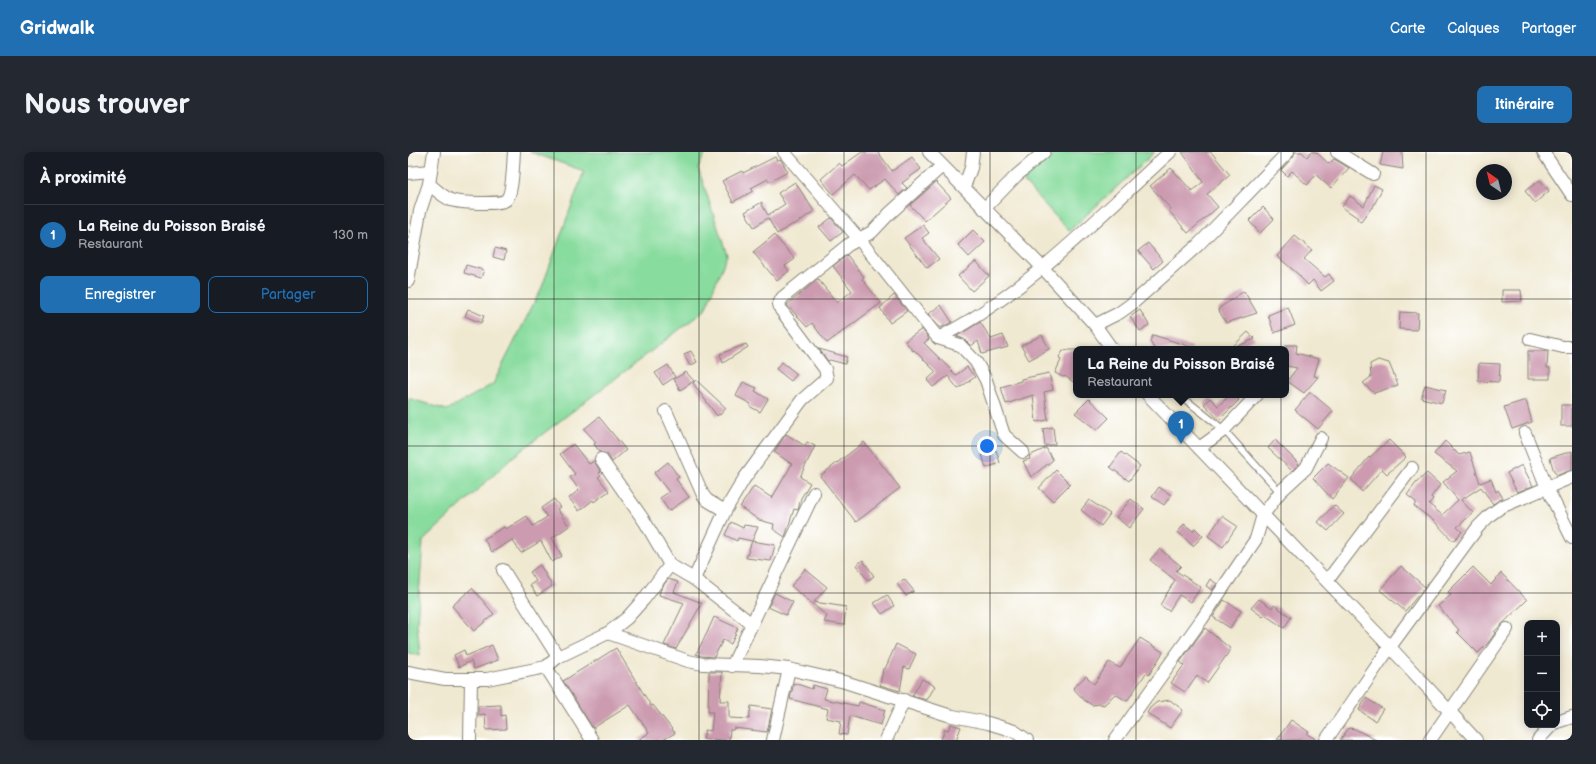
<!DOCTYPE html>
<html lang="fr">
<meta charset="utf-8">
<style>
:root{--surface:#171b24;--page:#242831;--text:#f1f3f6;--muted:#9ea1a6;--line:#363941;--accent:#1f6fb2}
body{margin:0;font-family:"Balsamiq Sans",sans-serif;background:var(--page);color:var(--text)}
.controls{position:absolute;right:12px;bottom:12px;display:grid;overflow:hidden;border-radius:8px;box-shadow:0 2px 10px #0003}
.controls button{width:36px;height:36px;display:grid;place-items:center;padding:0;border:0;border-bottom:1px solid var(--line);background:var(--surface);color:var(--text);font:20px sans-serif}
.compass{position:absolute;left:1068px;top:12px;width:36px;height:36px;border-radius:50%;background:var(--surface);box-shadow:0 2px 10px #0003;rotate:325deg}
.you{position:absolute;left:579px;top:294px;width:14px;height:14px;margin:-10px;border:3px solid #fff;border-radius:50%;background:#1a73e8;box-shadow:0 0 0 6px #1a73e833}
.badge{display:grid;place-items:center;width:26px;height:26px;border-radius:50%;background:var(--accent);color:#fff;font-size:13px;font-weight:700}
.pin{position:absolute;translate:-50% -33px;filter:drop-shadow(0 1px 2px #0008)}
.pin::after{content:'';position:absolute;top:21px;width:14px;height:12px;background:inherit;clip-path:polygon(0 0,100% 0,50% 100%)}
.popup{position:absolute;left:665px;top:194px;width:216px;height:52px;box-sizing:border-box;display:grid;place-content:center;border-radius:8px;background:var(--surface);filter:drop-shadow(0 1px 3px #0005);font-size:13px;white-space:nowrap;color:var(--muted)}
.popup b{font-size:15px;color:var(--text)}
.popup::after{content:'';position:absolute;left:50%;top:100%;margin-left:-8px;border:8px solid transparent;border-top-color:var(--surface)}
.list{margin:0;padding:0;list-style:none}
h2{display:flex;justify-content:space-between;align-items:center;height:52px;margin:0;padding:0 16px;font-size:17px}
h2 small{font-size:13px;font-weight:400;color:var(--muted)}
.list li{display:grid;grid-template-columns:26px 1fr auto;gap:12px;align-items:center;box-sizing:border-box;height:60px;padding:0 16px;border-top:1px solid var(--line)}
.list b{display:block;font-size:15px;white-space:nowrap}
.list p{margin:0;font-size:13px;white-space:nowrap;color:var(--muted)}
.list em{font-size:13px;font-style:normal;color:var(--muted)}
.actions{display:flex;gap:8px;padding:12px 16px}
.actions a{flex:1;padding:9px 0;border:1px solid var(--accent);border-radius:8px;text-align:center;font-size:14px;color:var(--accent)}
.actions .main{background:var(--accent);color:#fff}
.icon{flex:none;width:22px;height:22px;fill:none;stroke:currentColor;stroke-width:2;stroke-linecap:round;stroke-linejoin:round}
.map{position:relative;flex:none;width:1164px;height:588px;overflow:hidden;border-radius:8px}
header{display:flex;align-items:center;gap:24px;box-sizing:border-box;height:56px;padding:0 20px;background:var(--accent);color:#fff}
header strong{font-size:19px}
nav{display:flex;gap:22px;margin-inline-start:auto;font-size:14px}
.intro{display:flex;align-items:center;justify-content:space-between;box-sizing:border-box;height:96px;padding:0 24px}
h1{margin:0;font-size:28px}
.button{padding:10px 18px;border-radius:8px;background:var(--accent);color:#fff;font-size:14px;font-weight:700}
main{display:flex;gap:24px;padding:0 24px}
aside{flex:1;background:var(--surface);border-radius:8px;box-shadow:0 2px 10px #0003}
.map>svg:first-child{display:block}
</style>
<header>
<strong>Gridwalk</strong>
<nav><a>Carte</a><a>Calques</a><a>Partager</a></nav>
</header>
<div class="intro"><h1>Nous trouver</h1><a class="button">Itinéraire</a></div>
<main>
<aside>
<h2>À proximité<small></small></h2>
<ul class="list">
<li><span class="badge">1</span><div><b>La Reine du Poisson Braisé</b><p>Restaurant</p></div><em>130 m</em></li>
</ul>
<div class="actions"><a class="main">Enregistrer</a><a>Partager</a></div>
</aside>
<div class="map">
<svg width="1164" height="588" viewBox="0 0 1164 588">
<rect width="100%" height="100%" fill="#fff"/>
<filter id="ink" filterUnits="userSpaceOnUse"><feTurbulence type="fractalNoise" baseFrequency=".025" numOctaves="2"/><feDisplacementMap in="SourceGraphic" scale="8" xChannelSelector="R" yChannelSelector="G"/><feConvolveMatrix kernelMatrix="1 2 1 2 8 2 1 2 1" color-interpolation-filters="sRGB"/></filter>
<filter id="wash" filterUnits="userSpaceOnUse"><feTurbulence type="fractalNoise" baseFrequency=".012" numOctaves="4" result="noise"/><feDisplacementMap in="SourceGraphic" scale="16" xChannelSelector="R" yChannelSelector="G"/><feGaussianBlur stdDeviation="0.9" result="paint"/><feColorMatrix in="noise" values="0 0 0 0 0 0 0 0 0 0 0 0 0 0 0 0 0 1.4 0 .05"/><feComposite in="paint" operator="in"/></filter>
<g filter="url(#wash)">
<rect width="100%" height="100%" fill="#f0e9d1"/>
<!-- green -->
<g fill="#88dc9e" stroke="#527c5d">
<polygon points="122,0 298,0 290,16 319,103 297,158 106,304 15,389 9,471 12,503 0,501 0,246 39,258 85,232 134,135 176,19"/>
<polygon points="648,0 747,0 661,79 615,29"/>
</g>
<g id="blocks">
<!-- building -->
<g fill="#cc9bb0">
<polygon points="454,0 470,0 484,19 504,5 513,17 494,31 499,36 491,43 477,27 461,38 447,23 425,42 413,27 431,11 434,14"/>
<polygon points="774,0 803,0 822,23 799,42 810,55 780,81 761,59 763,57 742,34 763,16 784,39 795,30"/>
<polygon points="887,0 894,0 899,5 903,0 908,0 921,12 926,7 941,16 923,36 908,23 899,33 884,19 879,24 873,18 885,5"/>
<polygon points="975,0 994,0 995,17 972,13"/>
<polygon points="367,5 369,9 372,7 373,8 380,20 361,30 360,27 343,36 345,39 325,50 314,29 334,19 335,21"/>
<polygon points="1132,28 1141,39 1127,51 1117,39"/>
<polygon points="387,30 406,59 386,73 385,72 369,82 360,66 346,75 337,60 354,50 354,53 360,63 377,52 370,41"/>
<polygon points="528,30 543,46 517,69 502,53"/>
<polygon points="966,33 974,37 965,55 964,55 953,70 949,68 950,66 934,55 942,44 956,54"/>
<polygon points="855,55 866,67 852,81 841,69"/>
<polygon points="423,66 435,80 423,89 411,75"/>
<polygon points="515,73 521,81 514,86 531,107 519,116 496,86"/>
<polygon points="565,78 577,90 561,105 550,93"/>
<polygon points="366,83 387,107 377,114 381,119 369,129 345,100"/>
<polygon points="887,84 904,98 896,107 917,125 921,122 926,129 913,139 905,128 900,133 892,125 892,124 869,104"/>
<polygon points="740,91 755,109 746,117 730,99"/>
<polygon points="87,96 98,99 96,108 85,105"/>
<polygon points="439,103 456,125 454,127 473,151 419,191 404,171 399,175 379,153 410,127 429,151 444,139 425,114"/>
<polygon points="568,109 581,124 564,139 550,124"/>
<polygon points="58,113 76,118 73,126 56,121"/>
<polygon points="1094,138 1113,138 1114,149 1094,150"/>
<polygon points="836,139 849,161 818,171 810,157"/>
<polygon points="486,143 499,159 482,171 472,156"/>
<polygon points="533,153 544,170 532,176 520,162"/>
<polygon points="880,155 887,173 866,181 860,163"/>
<polygon points="60,157 76,164 73,171 57,164"/>
<polygon points="732,158 741,173 732,179 722,165"/>
<polygon points="992,160 1010,161 1009,178 991,177"/>
<polygon points="572,170 583,187 595,183 600,195 574,202 570,189 563,194 557,188 549,184"/>
<polygon points="514,177 521,187 516,191 548,223 559,215 567,225 550,237 540,224 525,235 519,228 528,220 506,198 505,199 497,189"/>
<polygon points="840,180 847,187 822,197"/>
<polygon points="634,183 641,197 621,208 613,194"/>
<polygon points="745,183 784,195 784,197 746,197 742,189"/>
<polygon points="338,192 340,195 315,211 312,202"/>
<polygon points="878,193 889,193 888,201 911,207 906,224 910,225 896,241 879,229 889,216 878,214"/>
<polygon points="411,197 439,205 437,212 422,208 420,209"/>
<polygon points="661,198 668,198 668,232 657,224 655,225 647,221 653,208 651,205 655,199"/>
<polygon points="283,199 289,210 282,214 276,202"/>
<polygon points="1120,199 1140,199 1139,216 1142,216 1142,227 1120,227"/>
<polygon points="970,208 981,211 990,233 966,241 955,231 963,225 962,212"/>
<polygon points="374,210 389,222 383,229 368,217"/>
<polygon points="1071,211 1092,212 1091,230 1070,229"/>
<polygon points="260,213 267,225 255,233 247,221"/>
<polygon points="278,220 286,229 272,238 266,227"/>
<polygon points="641,221 645,238 636,240 640,268 628,270 625,243 598,252 593,235 613,229 613,227"/>
<polygon points="288,228 318,256 312,263 311,262 309,264 285,231"/>
<polygon points="335,230 349,236 347,239 360,247 352,260 341,254 343,252 328,244"/>
<polygon points="1017,233 1038,238 1034,251 1013,246"/>
<polygon points="902,240 925,259 910,277 887,258"/>
<polygon points="822,243 826,243 831,248 811,268 796,252 802,246 810,254"/>
<polygon points="681,247 701,266 689,278 667,261"/>
<polygon points="1118,248 1124,270 1104,277 1096,255"/>
<rect x="1153" y="253" width="11" height="21"/>
<polygon points="191,265 218,298 204,310 199,302 192,300 186,292 188,290 176,277"/>
<polygon points="645,275 647,292 637,294 635,277"/>
<polygon points="378,282 397,294 399,290 407,294 392,325 402,331 393,346 390,358 386,357 377,385 365,377 366,372 351,368 332,355 346,334 364,346 384,312 366,300"/>
<polygon points="867,288 891,312 884,319 860,296"/>
<polygon points="981,288 998,305 979,322 974,317 954,340 943,327 961,305 961,306"/>
<polygon points="1037,289 1051,303 1062,300 1072,331 1083,327 1088,340 1090,338 1095,346 1085,352 1073,335 1053,348 1065,361 1049,375 1054,380 1045,389 1026,369 1006,354 1008,350 999,343 1008,331 1019,321 1032,333 1023,345 1025,347 1021,352 1034,363 1050,348 1035,330 1049,319 1026,302"/>
<polygon points="456,290 492,336 448,370 412,324"/>
<polygon points="165,292 181,312 186,309 193,320 191,321 193,323 190,325 201,339 186,350 185,348 171,359 161,346 171,338 162,325 167,322 152,302"/>
<polygon points="638,296 645,308 623,325 615,309 622,307 621,304"/>
<polygon points="588,298 592,311 578,316 574,302"/>
<polygon points="1164,299 1164,318 1150,323 1146,320 1142,306"/>
<polygon points="713,300 732,314 721,329 702,315"/>
<polygon points="260,310 271,325 268,327 281,345 261,359 252,346 261,340 246,321"/>
<polygon points="920,311 941,326 924,347 905,326"/>
<polygon points="1114,313 1125,334 1109,340 1099,321"/>
<polygon points="648,318 662,332 645,349 631,336"/>
<polygon points="751,335 763,343 756,353 744,345"/>
<polygon points="146,347 152,355 149,357 161,374 144,386 154,404 144,410 133,389 113,401 104,388 84,400 76,387 96,375 98,377 119,364 125,374 139,365 133,356"/>
<polygon points="723,347 736,357 721,376 708,365"/>
<polygon points="681,348 702,362 693,374 673,358"/>
<polygon points="926,353 936,362 920,379 910,370"/>
<polygon points="814,364 829,374 815,395 800,384"/>
<polygon points="323,370 335,376 336,373 350,375 344,389 330,386 329,389 317,383"/>
<polygon points="776,372 785,379 787,376 795,384 785,394 770,380"/>
<polygon points="344,389 367,393 363,409 338,406"/>
<polygon points="752,397 773,414 768,419 793,435 783,450 771,443 761,459 752,453 767,428 742,408"/>
<polygon points="455,408 466,424 460,428 448,413"/>
<polygon points="132,413 144,434 129,444 122,433 128,429 122,420"/>
<polygon points="993,414 1017,435 997,459 972,438"/>
<polygon points="1065,415 1083,433 1093,421 1119,448 1086,480 1087,481 1080,491 1070,501 1049,480 1051,478 1030,454 1043,443 1040,440"/>
<polygon points="397,417 419,435 406,450 438,455 436,473 416,470 419,464 383,434"/>
<polygon points="260,427 270,430 266,440 294,451 268,497 256,493 276,451 251,443 253,437"/>
<polygon points="496,427 506,439 498,444 489,432"/>
<polygon points="802,427 809,432 804,438 798,434"/>
<polygon points="64,436 86,462 66,479 44,454"/>
<polygon points="367,441 385,450 378,463 360,455"/>
<polygon points="479,443 486,454 474,462 466,451"/>
<polygon points="851,447 864,456 866,453 883,465 876,476 857,463 855,465 843,456"/>
<polygon points="816,448 833,459 822,476 805,465"/>
<polygon points="306,465 330,476 323,492 315,488 306,505 293,504 288,502 299,481"/>
<polygon points="797,476 823,497 799,531 789,523 777,540 763,531 776,513 772,510"/>
<polygon points="732,486 755,500 741,523 738,521 719,549 707,542 696,553 692,552 684,553 676,548 665,536 678,524 686,532 701,510 712,516"/>
<polygon points="488,492 508,502 501,517 496,515 492,539 472,533 475,517 477,517"/>
<polygon points="84,493 90,508 66,517 63,509 51,515 46,503 56,498 58,504"/>
<polygon points="208,496 243,554 245,553 267,581 255,588 230,588 241,581 222,553 185,576 155,529"/>
<polygon points="301,520 314,520 312,549 321,549 321,566 341,567 343,554 364,557 359,580 326,576 325,578 322,578 321,588 295,587 297,578 303,579 305,560 300,560"/>
<polygon points="514,527 527,534 519,548 504,544"/>
<polygon points="386,531 404,537 405,533 419,537 416,547 450,554 451,550 477,558 473,573 442,564 439,583 431,582 433,569 418,566 420,557 382,547"/>
<polygon points="958,546 975,557 967,569 951,558"/>
<polygon points="762,548 775,558 762,576 739,561 742,556 749,550"/>
<polygon points="93,553 93,564 97,563 98,577 78,578 77,562 70,563 70,554"/>
<polygon points="883,568 901,580 899,582 909,588 869,588"/>
<polygon points="543,572 553,575 548,588 533,588 537,577 540,578"/>
<polygon points="941,576 947,577 968,588 932,588"/>
</g>
</g>
</g>
<g filter="url(#ink)">
<use href="#blocks" fill-opacity="0" stroke="#868276" stroke-width="1"/>
<g fill="none" stroke-linecap="round" stroke-linejoin="round">
<!-- service casing -->
<g stroke="#868276" stroke-width="8">
<polyline id="service" points="773,244 816,278 872,340"/>
</g>
<!-- minor casing -->
<g stroke="#868276" stroke-width="14">
<g id="minor">
<polyline points="376,0 451,87 530,186 552,193 568,210 578,228 596,283 615,300"/>
<polyline points="521,0 634,115 687,173 704,197"/>
<polyline points="929,0 965,22"/>
<polyline points="1135,0 1164,43"/>
<polyline points="0,21 23,19"/>
<path d="M21,32C28,38 35,45 43,48C51,51 92,53 98,48C105,42 105,10 106,0"/>
<polyline points="556,35 563,16 565,0"/>
<polyline points="576,57 608,24 636,0"/>
<polyline points="0,129 12,59 21,32 26,0"/>
<polyline points="687,173 711,161 725,151 790,93 880,0"/>
<path d="M530,186C619,141 689,66 762,0"/>
<polyline points="1122,187 1155,195 1164,195"/>
<polyline points="740,243 982,495 1068,588"/>
<polyline points="258,259 295,343 299,348 317,359"/>
<polyline points="1117,281 1139,336 1164,386"/>
<polyline points="791,296 816,278 849,243"/>
<polyline points="193,307 237,370 262,413 286,427 344,472"/>
<polyline points="95,418 150,505"/>
<polyline points="286,427 317,359 336,327 394,248 419,226 417,217 373,158 371,152 374,146 440,93 464,80 481,62 534,14"/>
<polyline points="919,429 1004,316"/>
<polyline points="200,481 280,509 295,512 352,514 381,517 437,530 540,563 580,571 606,579 619,588"/>
<polyline points="324,514 406,341"/>
<polyline points="138,515 184,588"/>
<polyline points="0,520 37,527 79,527 138,515 150,505 200,481 219,466 236,447 262,413"/>
<polyline points="1149,570 1164,565"/>
<polyline points="62,588 63,527"/>
<polyline points="365,588 381,517"/>
<polyline points="478,588 496,548"/>
<polyline points="707,588 794,467 848,387 855,363 872,340 898,316 913,286"/>
<polyline points="918,588 982,495 1070,375 1082,363 1093,355 1164,325"/>
<polyline points="1022,588 1099,477"/>
<polyline points="1130,588 1144,573"/>
</g>
</g>
<!-- service -->
<use href="#service" stroke="#fff" stroke-width="6"/>
<!-- minor -->
<use href="#minor" stroke="#fff" stroke-width="12"/>
</g>
</g>
<!-- grid -->
<path fill="none" stroke="#1c1c1c" stroke-width="1" stroke-opacity="0.55" d="M146,0V588M291,0V588M436,0V588M582,0V588M728,0V588M873,0V588M1018,0V588M0,147H1164M0,294H1164M0,441H1164"/>
</svg>
<div class="controls">
<button>+</button>
<button>−</button>
<button><svg class="icon" aria-label="locate" viewBox="0 0 24 24"><circle cx="12" cy="12" r="6"/><path d="M12 2v4M12 18v4M2 12h4M18 12h4"/></svg></button>
</div>
<svg class="compass" viewBox="-18 -18 36 36"><path d="M0-13l5 13h-10z" fill="#e53935"/><path d="M0 13l5-13h-10z" fill="#9ea1a6"/></svg>
<div class="you"></div>
<div class="pin badge" style="left:773px;top:292px">1</div>
<div class="popup"><b>La Reine du Poisson Braisé</b>Restaurant</div>
</div>
</main>
